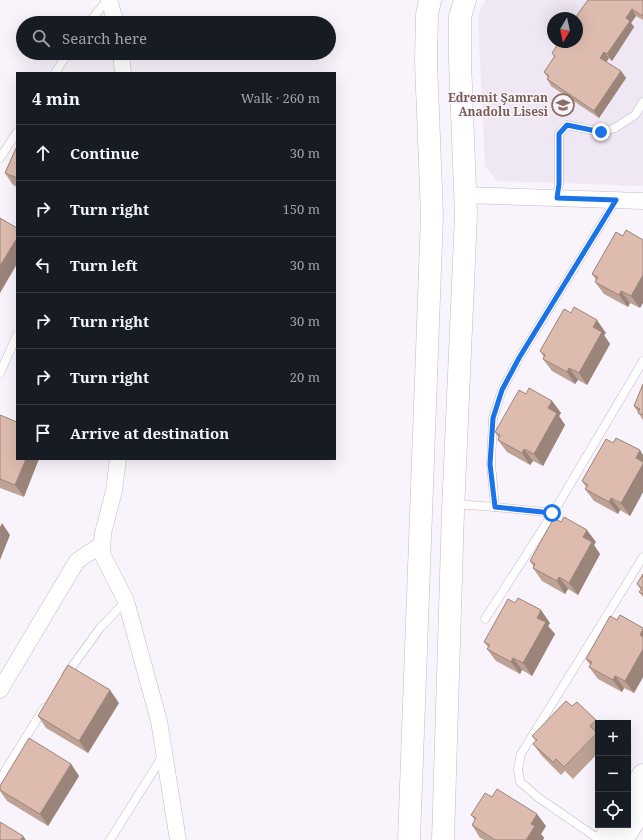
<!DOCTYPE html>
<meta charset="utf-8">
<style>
:root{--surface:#171b24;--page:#242831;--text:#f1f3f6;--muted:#9ea1a6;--line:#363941}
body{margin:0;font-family:"Noto Serif",serif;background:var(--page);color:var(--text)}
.controls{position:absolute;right:12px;bottom:12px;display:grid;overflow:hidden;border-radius:0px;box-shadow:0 4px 16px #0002}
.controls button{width:36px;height:36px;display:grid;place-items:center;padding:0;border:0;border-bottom:1px solid var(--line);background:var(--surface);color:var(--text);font:20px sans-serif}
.compass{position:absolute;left:547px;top:12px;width:36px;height:36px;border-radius:50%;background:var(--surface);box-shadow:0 4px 16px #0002;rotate:189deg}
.stop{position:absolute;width:12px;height:12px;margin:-9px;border:3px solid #1a73e8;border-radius:50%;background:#fff}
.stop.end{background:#1a73e8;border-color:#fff;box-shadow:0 1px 4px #0008}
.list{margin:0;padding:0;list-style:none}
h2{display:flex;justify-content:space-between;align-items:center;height:52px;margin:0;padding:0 16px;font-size:17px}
h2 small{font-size:13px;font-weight:400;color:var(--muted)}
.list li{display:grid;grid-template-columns:26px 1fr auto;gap:12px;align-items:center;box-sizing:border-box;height:56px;padding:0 16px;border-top:1px solid var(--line)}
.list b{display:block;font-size:15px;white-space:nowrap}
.list em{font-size:13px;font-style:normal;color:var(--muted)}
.icon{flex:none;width:22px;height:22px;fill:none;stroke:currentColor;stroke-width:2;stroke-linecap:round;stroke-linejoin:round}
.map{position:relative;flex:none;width:643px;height:840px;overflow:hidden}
.search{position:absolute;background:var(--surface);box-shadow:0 4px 16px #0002;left:16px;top:16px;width:320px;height:44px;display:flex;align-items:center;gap:10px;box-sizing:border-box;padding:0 14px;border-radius:22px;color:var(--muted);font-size:15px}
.panel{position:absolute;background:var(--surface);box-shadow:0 4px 16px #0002;left:16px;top:72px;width:320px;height:388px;border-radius:0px}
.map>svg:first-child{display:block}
</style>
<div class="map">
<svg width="643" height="840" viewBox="0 0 643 840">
<rect width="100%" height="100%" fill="#f9f4fb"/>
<!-- built -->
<path fill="#f0e7f4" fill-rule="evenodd" d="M486,0H643V186L498,181L485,167L478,19L481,7ZM553,18H577V42H553Z"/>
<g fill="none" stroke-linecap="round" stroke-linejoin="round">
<!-- lane casing -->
<g stroke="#c0bbc2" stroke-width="9">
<g id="lane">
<polyline points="89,23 107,0"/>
<polyline points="55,73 68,53"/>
<polyline points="0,158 17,132"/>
<polyline points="557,198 559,184 559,134 567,125 601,132 615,128 635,115 643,102"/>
<polyline points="0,373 17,335"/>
<polyline points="455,504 495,507 553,513"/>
<polyline points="495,507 491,464 493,418 502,390 519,358 616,200"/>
<polyline points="485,619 553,513 643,361"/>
<polyline points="66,675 100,628 126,601"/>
<polyline points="0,779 44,708"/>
<polyline points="110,840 164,754"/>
<polyline points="600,840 539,798 520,782 518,769 521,754 643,557"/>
</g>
</g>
<!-- street casing -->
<g stroke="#c0bbc2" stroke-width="17">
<g id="street">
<polyline points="109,0 116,23"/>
<polyline points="121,53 123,73"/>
<polyline points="465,195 643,201"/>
<polyline points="118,459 114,491 103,533 102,554 126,601 159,721 178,840"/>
<polyline points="0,690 77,561 102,544"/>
</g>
</g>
<!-- secondary casing -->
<g stroke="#c0bbc2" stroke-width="23">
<g id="secondary">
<polyline points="628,802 643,775"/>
<polyline points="409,840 432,215 426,62 427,15 430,0"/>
<polyline points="443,840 453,511 466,215 460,61 460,17 465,0"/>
<polyline points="604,840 615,825"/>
<polyline points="622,840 643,806"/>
</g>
</g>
<!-- lane -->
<use href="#lane" stroke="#fff" stroke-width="8"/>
<!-- street -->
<use href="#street" stroke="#fff" stroke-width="16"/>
<!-- secondary -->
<use href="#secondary" stroke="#fff" stroke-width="22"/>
</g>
<!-- wall -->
<g fill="#bea296">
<polygon points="643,0 643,20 636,16 631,23 634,27 612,61 609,58 606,62 621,71 626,78 599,118 551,86 547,79 548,78 544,72 554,57 552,53"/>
<polygon points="17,146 17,187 13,185 5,173"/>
<polygon points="616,232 640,308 630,303 628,307 604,294 595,282 596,280 592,274"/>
<polygon points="606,333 604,335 610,344 587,385 578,380 575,384 552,371 543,359 544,357 540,351"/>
<polygon points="643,384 643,420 634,406"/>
<polygon points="526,394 552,401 561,413 559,416 565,425 543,466 533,461 530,465 507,452 498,440 499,438 495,432"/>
<polygon points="0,415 24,497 0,488"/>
<polygon points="613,443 643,455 643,492 630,516 620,510 618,514 594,501 585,489 586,487 582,481"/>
<polygon points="596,542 594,545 600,554 578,595 568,589 565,594 542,581 533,568 534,567 530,561"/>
<polygon points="643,574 643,597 639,592 641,590 637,584"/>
<polygon points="617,620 643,628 643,677 634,693 624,688 622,692 598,679 589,667 590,665 586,659"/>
<polygon points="550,623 548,626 555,634 532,676 522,670 520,674 496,661 487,649 488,647 484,642"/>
<polygon points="119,703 88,753 46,728 38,716"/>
<polygon points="572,706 596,720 598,724 598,753 573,779 565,771 561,775 542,756 533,744 536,741 532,736"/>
<polygon points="71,764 79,776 48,826 7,801 0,791 0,786"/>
<polygon points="492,797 546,826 541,834 544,838 543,840 484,840 480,838 472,825 475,820 471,815"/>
</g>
<!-- shaded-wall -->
<g fill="#9b847a">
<polygon points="632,9 636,16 631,23 634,27 612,61 607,54 626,18"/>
<polygon points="604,52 609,58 605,64 600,58"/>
<polygon points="621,71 626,78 599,118 594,111"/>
<polygon points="17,238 17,264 0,293 0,266"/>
<polygon points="643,275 643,303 640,308 631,296"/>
<polygon points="621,291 630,303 628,307 619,295"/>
<polygon points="597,320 606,333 604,335 610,344 587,385 579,373 593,327"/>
<polygon points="569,368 578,380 575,384 567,372"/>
<polygon points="552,401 561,413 559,416 565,425 543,466 534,454 548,408"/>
<polygon points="524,449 533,461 530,465 522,453"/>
<polygon points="640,450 643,455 643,492 630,516 621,503 636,458"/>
<polygon points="26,459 39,459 24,497 15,485"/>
<polygon points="611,498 620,510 618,514 609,502"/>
<polygon points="2,523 10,535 0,560 0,527"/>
<polygon points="587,530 596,542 594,545 600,554 578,595 569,583 583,537"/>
<polygon points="559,577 568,589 565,594 557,581"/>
<polygon points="541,610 550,623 548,626 555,634 532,676 523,663 537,618"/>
<polygon points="643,629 643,640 640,635"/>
<polygon points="643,649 643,677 634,693 625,681"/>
<polygon points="513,658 522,670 520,674 511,662"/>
<polygon points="615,676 624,688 622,692 613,680"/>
<polygon points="110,690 119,703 88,753 79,741"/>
<polygon points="71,764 79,776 48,826 40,814"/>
<polygon points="537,814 546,826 541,834 544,838 543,840 526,840 531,824"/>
<polygon points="23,836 26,840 21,840"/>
</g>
<!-- building -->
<g fill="#ddbcaf" stroke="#9b847a">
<polygon points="588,0 643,0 643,16 632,9 626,18 630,21 607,54 604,52 600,58 621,71 594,111 547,79 549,76 544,72 555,56 552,53 559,42 577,42 577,18 575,18"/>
<polygon points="17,146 17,178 5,173"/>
<polygon points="0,218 17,228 17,238 0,266"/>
<polygon points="626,230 643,240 643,275 631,296 621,291 619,295 595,282 598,277 592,274 616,232 623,236"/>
<polygon points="574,307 597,320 593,327 602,332 579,373 569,368 567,372 543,359 545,355 540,351 564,309 571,313"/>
<polygon points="643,384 643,415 638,413 640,409 634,406"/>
<polygon points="529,388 552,401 548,408 557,413 534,454 524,449 522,453 498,440 500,435 495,432 519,390 526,394"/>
<polygon points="0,415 17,422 17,459 26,459 15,485 0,479"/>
<polygon points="616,438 640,450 636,458 643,462 643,464 621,503 611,498 609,502 585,489 588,485 582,481 606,439 613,443"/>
<polygon points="564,517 587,530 583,537 592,542 569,583 559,577 557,581 533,568 535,564 530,561 554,518 561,522"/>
<polygon points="643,574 643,594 639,592 642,588 637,584"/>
<polygon points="518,598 541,610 537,618 546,622 523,663 513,658 511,662 487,649 490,645 484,642 508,599 515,603"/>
<polygon points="620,615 643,628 643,629 640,635 643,637 643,649 625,681 615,676 613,680 589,667 592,662 586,659 610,616 617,620"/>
<polygon points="68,665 110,690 79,741 38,716"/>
<polygon points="566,701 572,706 577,702 596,720 590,726 597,733 564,767 556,759 553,762 533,744 537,740 532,736"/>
<polygon points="29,738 71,764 40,814 0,790 0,786"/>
<polygon points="497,789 537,814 531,824 535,826 526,840 495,840 472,825 476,818 471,815 485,793 492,797"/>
<polygon points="0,822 23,836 21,840 0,840"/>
</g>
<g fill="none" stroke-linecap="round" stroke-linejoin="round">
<!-- route -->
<polyline stroke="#1a73e8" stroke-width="5" points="552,513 495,507 490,464 493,418 502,390 519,358 616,200 557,198 559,184 559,134 567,125 601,132"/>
</g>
<!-- icons -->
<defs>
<g id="school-ring" transform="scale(1.15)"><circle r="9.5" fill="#f9f4fb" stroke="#8d6e63" stroke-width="1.5"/><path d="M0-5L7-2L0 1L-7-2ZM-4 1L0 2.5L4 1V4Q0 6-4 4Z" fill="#8d6e63"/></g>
</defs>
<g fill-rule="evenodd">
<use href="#school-ring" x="563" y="105"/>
</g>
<g text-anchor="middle" stroke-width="3" stroke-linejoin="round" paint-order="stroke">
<!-- education labels -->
<g font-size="12" font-weight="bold" fill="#785e54" stroke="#f9f4fb" text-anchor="end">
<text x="548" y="102">Edremit Şamran<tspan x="548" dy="14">Anadolu Lisesi</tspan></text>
</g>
</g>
</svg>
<div class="controls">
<button>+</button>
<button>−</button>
<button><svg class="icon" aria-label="locate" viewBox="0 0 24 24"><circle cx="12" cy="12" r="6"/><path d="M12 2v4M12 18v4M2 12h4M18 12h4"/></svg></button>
</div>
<svg class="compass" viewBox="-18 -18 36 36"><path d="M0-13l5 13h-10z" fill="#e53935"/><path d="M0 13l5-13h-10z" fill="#9ea1a6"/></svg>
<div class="stop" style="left:552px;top:513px"></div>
<div class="stop end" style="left:601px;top:132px"></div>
<div class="search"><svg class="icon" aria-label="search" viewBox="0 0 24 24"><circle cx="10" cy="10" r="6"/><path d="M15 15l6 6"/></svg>Search here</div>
<section class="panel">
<h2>4 min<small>Walk · 260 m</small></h2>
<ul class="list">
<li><svg class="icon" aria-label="ahead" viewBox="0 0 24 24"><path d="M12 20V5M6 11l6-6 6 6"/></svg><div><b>Continue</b></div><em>30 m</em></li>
<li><svg class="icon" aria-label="right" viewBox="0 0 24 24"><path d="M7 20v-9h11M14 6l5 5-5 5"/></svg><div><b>Turn right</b></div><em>150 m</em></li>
<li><svg class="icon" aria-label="left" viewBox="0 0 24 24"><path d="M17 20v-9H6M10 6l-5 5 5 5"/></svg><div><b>Turn left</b></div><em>30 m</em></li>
<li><svg class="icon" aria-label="right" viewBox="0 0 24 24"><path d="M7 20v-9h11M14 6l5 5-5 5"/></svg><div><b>Turn right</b></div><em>30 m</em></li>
<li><svg class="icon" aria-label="right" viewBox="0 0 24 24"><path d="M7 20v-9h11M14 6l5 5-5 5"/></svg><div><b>Turn right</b></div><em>20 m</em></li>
<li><svg class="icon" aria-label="arrive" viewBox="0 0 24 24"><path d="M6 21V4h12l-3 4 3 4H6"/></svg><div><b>Arrive at destination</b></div></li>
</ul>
</section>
</div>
